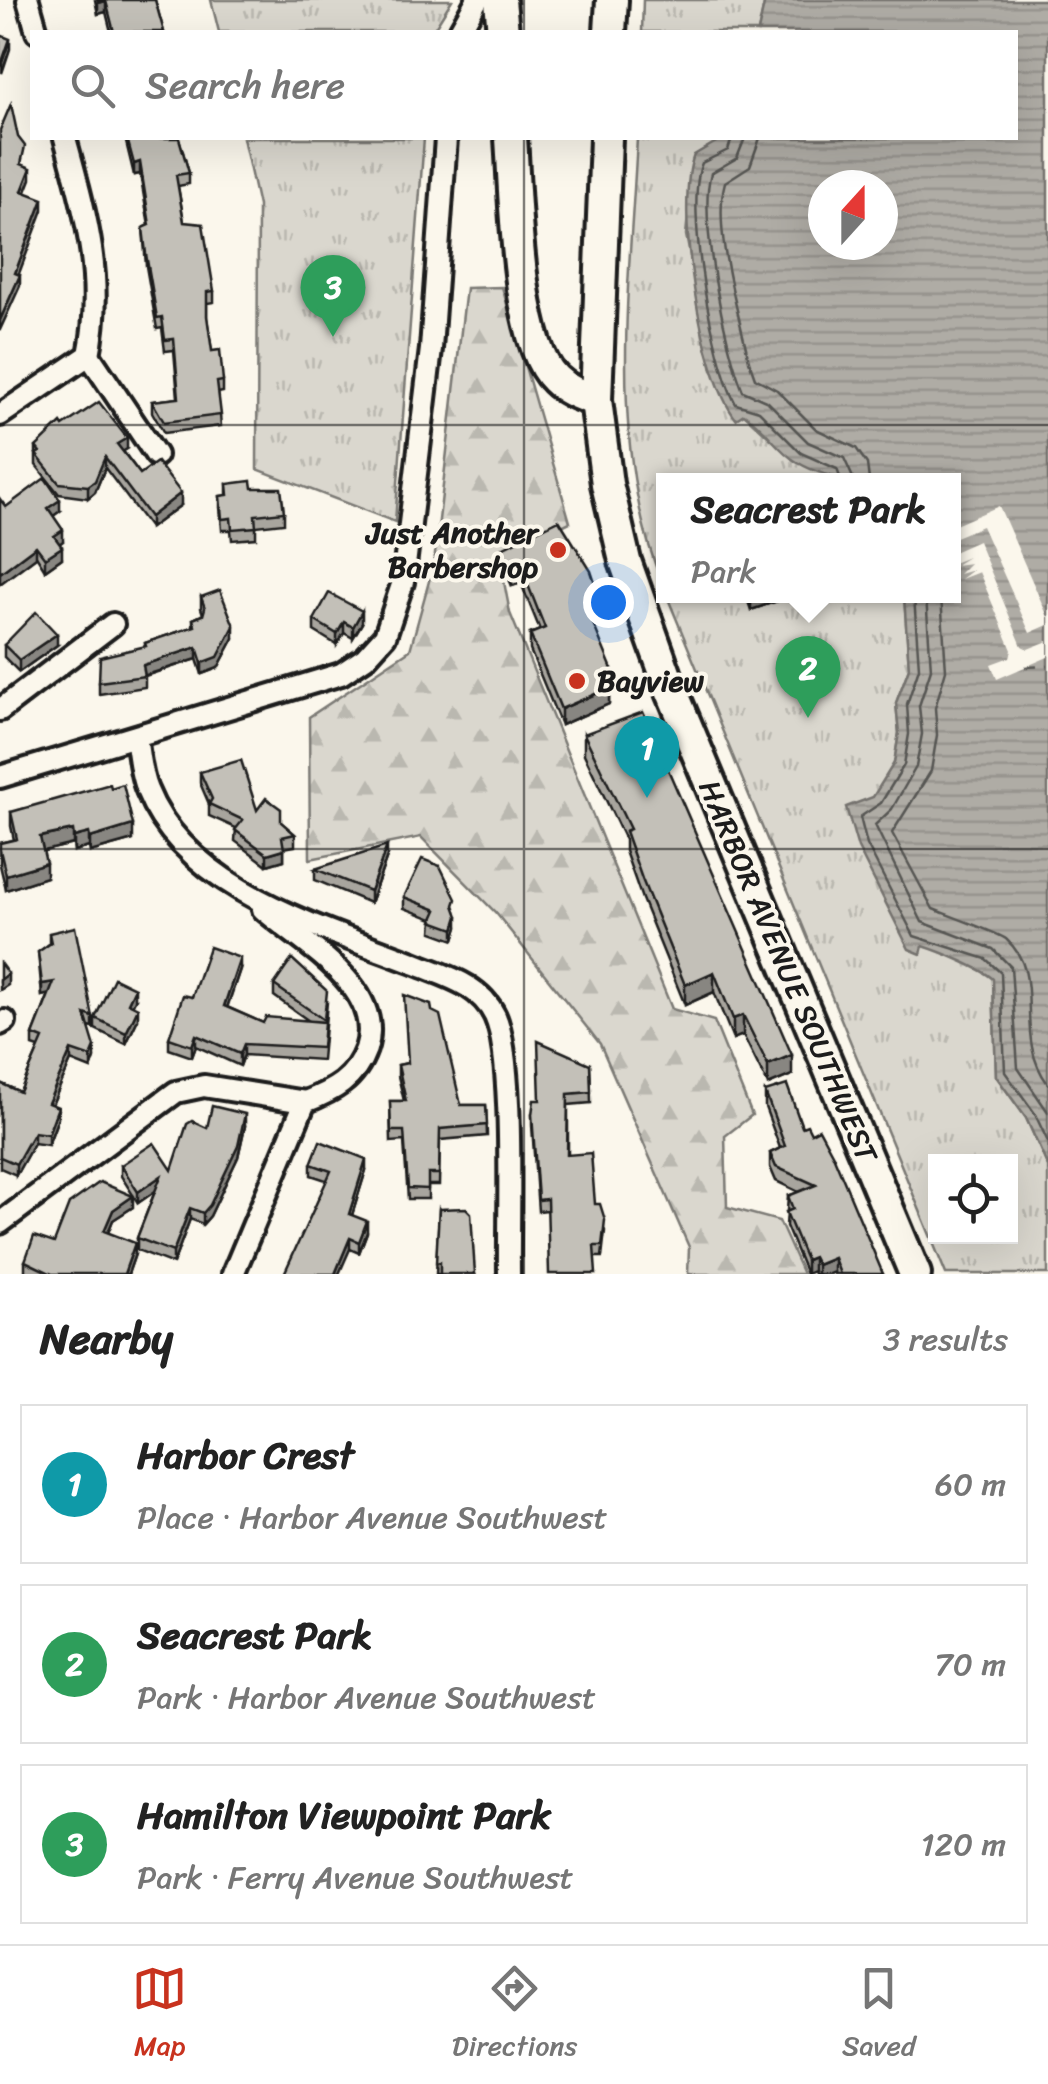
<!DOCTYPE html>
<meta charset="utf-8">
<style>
:root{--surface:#fff;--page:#f6f6f6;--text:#222;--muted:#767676;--line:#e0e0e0;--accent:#c8321e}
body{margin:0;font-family:Sriracha,sans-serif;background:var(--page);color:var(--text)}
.controls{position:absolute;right:30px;bottom:30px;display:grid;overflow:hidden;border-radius:0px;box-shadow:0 10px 40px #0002}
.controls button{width:90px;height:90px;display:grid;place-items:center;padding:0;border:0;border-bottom:2px solid var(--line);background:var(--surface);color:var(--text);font:50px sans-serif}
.compass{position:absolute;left:808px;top:170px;width:90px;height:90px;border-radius:50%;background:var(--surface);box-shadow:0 10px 40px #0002;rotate:21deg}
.you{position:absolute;left:608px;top:602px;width:35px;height:35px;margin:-25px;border:8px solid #fff;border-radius:50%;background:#1a73e8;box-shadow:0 0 0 15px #1a73e833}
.badge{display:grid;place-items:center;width:65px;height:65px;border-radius:50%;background:var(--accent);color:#fff;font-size:32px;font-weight:700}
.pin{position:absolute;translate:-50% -82px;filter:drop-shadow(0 2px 5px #0008)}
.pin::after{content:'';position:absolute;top:52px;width:35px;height:30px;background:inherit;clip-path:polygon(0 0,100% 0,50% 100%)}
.popup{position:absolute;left:656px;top:473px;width:305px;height:130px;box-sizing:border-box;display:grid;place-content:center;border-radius:0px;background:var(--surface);filter:drop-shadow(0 2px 8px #0005);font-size:32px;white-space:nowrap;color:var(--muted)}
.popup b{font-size:38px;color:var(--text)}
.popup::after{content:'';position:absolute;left:50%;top:100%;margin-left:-20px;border:20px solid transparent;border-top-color:var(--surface)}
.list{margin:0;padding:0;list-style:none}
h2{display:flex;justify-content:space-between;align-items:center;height:130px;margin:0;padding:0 40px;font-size:42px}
h2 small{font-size:32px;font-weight:400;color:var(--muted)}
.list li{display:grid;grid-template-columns:65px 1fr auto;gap:30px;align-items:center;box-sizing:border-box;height:160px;margin:0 20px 20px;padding:0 20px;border:2px solid var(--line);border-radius:0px}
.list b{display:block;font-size:38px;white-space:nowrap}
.list p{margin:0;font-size:32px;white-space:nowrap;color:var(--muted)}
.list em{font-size:32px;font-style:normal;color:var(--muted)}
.icon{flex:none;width:55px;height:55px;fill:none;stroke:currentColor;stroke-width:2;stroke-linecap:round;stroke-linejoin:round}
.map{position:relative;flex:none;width:1048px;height:1274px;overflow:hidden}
.search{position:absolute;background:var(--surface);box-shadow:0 10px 40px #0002;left:30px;right:30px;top:30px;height:110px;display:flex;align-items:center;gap:25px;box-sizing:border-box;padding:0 35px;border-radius:0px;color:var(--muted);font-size:38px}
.sheet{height:670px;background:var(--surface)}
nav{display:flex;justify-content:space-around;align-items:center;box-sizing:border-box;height:140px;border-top:2px solid var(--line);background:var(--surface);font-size:28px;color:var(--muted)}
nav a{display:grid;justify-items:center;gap:5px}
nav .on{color:var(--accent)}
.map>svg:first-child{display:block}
</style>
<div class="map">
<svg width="1048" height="1274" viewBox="0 0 1048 1274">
<defs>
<pattern id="forest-firs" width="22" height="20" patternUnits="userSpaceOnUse" patternTransform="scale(2.5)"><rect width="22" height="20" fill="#dad7ce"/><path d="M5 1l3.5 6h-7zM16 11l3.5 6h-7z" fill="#bab8b0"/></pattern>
<pattern id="park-tufts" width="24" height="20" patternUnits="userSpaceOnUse" patternTransform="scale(2.5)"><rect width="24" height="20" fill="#dad7ce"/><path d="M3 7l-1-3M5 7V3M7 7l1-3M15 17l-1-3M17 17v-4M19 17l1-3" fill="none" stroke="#bab8b0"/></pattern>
<pattern id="water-rules" width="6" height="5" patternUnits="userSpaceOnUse" patternTransform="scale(2.5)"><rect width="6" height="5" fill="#afaca5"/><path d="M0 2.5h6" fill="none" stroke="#96938d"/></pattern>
</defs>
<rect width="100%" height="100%" fill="#fbf7ec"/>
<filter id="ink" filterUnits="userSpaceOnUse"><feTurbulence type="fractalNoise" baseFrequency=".01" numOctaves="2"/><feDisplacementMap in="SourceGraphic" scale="20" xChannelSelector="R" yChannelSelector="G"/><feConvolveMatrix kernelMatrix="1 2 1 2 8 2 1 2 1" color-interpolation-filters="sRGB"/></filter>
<g filter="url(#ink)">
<!-- forest -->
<polygon fill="url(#forest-firs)" stroke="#7b7a75" stroke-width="2.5" points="502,287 570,522 499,556 510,613 672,1009 714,1021 752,1115 725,1136 727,1207 779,1221 803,1274 688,1274 689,1247 600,1044 496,913 421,837 310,859 309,717 410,650 434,563 466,288"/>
<!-- park -->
<g fill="url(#park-tufts)" stroke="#7b7a75" stroke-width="2.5" fill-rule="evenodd">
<polygon points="211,0 452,0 432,32 219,32"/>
<polygon points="643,0 765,0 758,32 642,32"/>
<polygon points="243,138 424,138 395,522 257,469 258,206"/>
<path d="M637,138H723L694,156L686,235L712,370L744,414L796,462L842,480H663V585C606,447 630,283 637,138Z"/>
<path d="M667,596H904L909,668L896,703L899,733L894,763L993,979L996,1076L1026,1118L1048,1167V1274H946ZM936,1162H1010V1236H936Z"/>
</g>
<!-- water -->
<path fill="url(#water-rules)" stroke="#74726e" stroke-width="2.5" fill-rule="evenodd" d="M765,0H1048V1167L1026,1118L996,1076L993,979C981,968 939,951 923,946L921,954L909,949L858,848L846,807L873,797L894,763L899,733L896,703L909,668L904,596H953V480C901,480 843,490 797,462C776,450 765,426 744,414L736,419C701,376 674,207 694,155L723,138H1016V32H758ZM823,185H883V245H823Z"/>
<!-- pier -->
<g fill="#fbf7ec">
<polygon points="999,506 1048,617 1048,625 1030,633 982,526 953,538 953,526"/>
<polygon points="978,541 1022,646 1028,649 1048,641 1048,657 997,679 991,664 1010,657 1012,650 979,572 961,579 973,570 959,574 970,563 955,565 968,557 953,563 953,552"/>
</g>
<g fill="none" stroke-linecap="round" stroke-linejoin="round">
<!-- shore -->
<g stroke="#575653" stroke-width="2.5">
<path d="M732,138L728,150L702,163C684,206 713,363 736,404L759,411L801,453L837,469L841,480"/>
<path d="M745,138L737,158L711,173C698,217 725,347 743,391L768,402L808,442L844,458L854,480"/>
<path d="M760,138L750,166L725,182C712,229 739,313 749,361L755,378L777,390L816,429L856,448L867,464L869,480"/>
<polyline points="914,596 919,668 907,704 909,734 904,765 881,803 860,817 867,845 914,936 986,959 1001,973 1005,1072 1034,1112 1048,1142"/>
<polyline points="926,596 931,669 919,706 922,734 916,767 892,809 875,825 922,922 993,949 1011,967 1018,1068 1048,1112"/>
<path d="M941,596L946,670L935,708L937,735L931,771L892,833L933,909C946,914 998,933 1006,939C1048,977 1011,1034 1048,1084"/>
</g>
<!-- ferry -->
<polyline stroke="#575653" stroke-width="2.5" stroke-dasharray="12 10" stroke-linecap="butt" points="1025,667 1048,666"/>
<!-- minor casing -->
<g stroke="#1c1c1c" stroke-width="28">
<g id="minor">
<polyline points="28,0 37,32"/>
<polyline points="459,32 477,0"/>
<polyline points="89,355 156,455"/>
<path d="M0,415L89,355C105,278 85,212 65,138"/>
<polyline points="0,710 113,624"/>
<path d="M136,737C139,754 140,774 147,790C188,893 328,929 421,966C449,977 481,986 495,1016C515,1060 508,1217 509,1274"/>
<polyline points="0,777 341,674 365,658 385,636 403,582 431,349 446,138"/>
<polyline points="0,1024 5,1021"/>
<polyline points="0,1223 176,1092 204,1086 305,1102"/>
<path d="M233,1274L305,1102C333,1091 355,1080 366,1049C386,988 303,944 263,909"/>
</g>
</g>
<!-- secondary casing -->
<g stroke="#1c1c1c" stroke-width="38">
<g id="secondary">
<polyline points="500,0 503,32"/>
<polyline points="610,32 612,0"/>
<path d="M511,138C515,191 516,343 555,379C566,390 581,396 596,400"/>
<polyline points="606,138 596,400 607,484 625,561 670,687 915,1274"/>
</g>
</g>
<!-- minor -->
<use href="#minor" stroke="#fbf7ec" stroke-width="20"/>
<!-- secondary -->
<use href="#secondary" stroke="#fbf7ec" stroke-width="30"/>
</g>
<!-- wall -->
<g fill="#a8a59e" stroke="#1c1c1c" stroke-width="2.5">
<polygon points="95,0 155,0 164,32 111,32 106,12 98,14"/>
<polygon points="125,138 179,138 189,173 189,184 178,186 184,222 214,291 214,302 207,303 207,318 212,351 223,381 223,392 218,393 221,426 164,433 152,412 152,401 178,398 174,350 165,351 162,328 157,329 146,266 143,228 149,226 140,174 134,175"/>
<polygon points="63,426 127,449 123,451 140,474 181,505 150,528 105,468 95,492 88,498 59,494 36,465 36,447"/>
<polygon points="227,484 284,512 284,523 256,526 256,538 232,540 231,530 222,530 220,507 220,496 227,495"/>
<polygon points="6,507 60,511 53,516 63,541 59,544 62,558 45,570"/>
<polygon points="502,548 600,614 590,617 612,685 609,686 609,704 561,725 530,650 530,634 540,630 521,583 512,586 502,563"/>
<polygon points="746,596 792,596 751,610"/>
<polygon points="201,597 234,638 218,668 202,674 197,659 145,676 145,687 99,694 99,682 145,647 145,643 193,627 193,619 203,614 201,608"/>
<polygon points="314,620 362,623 353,638 344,633 337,645 314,631"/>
<polygon points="4,645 57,645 19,672 4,657"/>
<polygon points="584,734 792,1075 768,1085 743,1035 733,1039 714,992 685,1005 642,899 625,851 625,840 584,754"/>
<polygon points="200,772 257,810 281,822 295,834 295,846 284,848 284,860 267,865 235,841 236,828 209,816 209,804 200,783"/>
<polygon points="11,812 133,840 90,852 89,847 74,851 73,844 43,851 46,877 6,890 0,865 0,843 14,840 11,826"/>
<polygon points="387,857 370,903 315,880 315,869"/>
<polygon points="404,897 456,911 458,927 454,940 432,932 433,919 404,908"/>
<polygon points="49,933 93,1017 93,1028 89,1027 95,1058 91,1069 71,1061 52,1104 58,1118 48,1145 34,1143 16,1175 0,1168 0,1083 20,1092 39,1048 33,1046 33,1035 49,994 42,996 38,952 49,944"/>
<polygon points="240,969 227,1007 263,1023 309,1021 274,996 274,985 327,1002 322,1060 244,1055 240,1066 196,1046 192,1057 169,1049 169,1038 192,997"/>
<polygon points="135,1000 132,1005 138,1019 126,1044 95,1029 95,1018"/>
<polygon points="432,1011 461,1105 486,1105 487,1136 440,1140 439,1185 428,1185 428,1199 408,1199 404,1141 391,1142 390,1101 404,1101 398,1076 398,1065 407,1063"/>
<polygon points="590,1064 591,1103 568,1105 568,1155 595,1204 605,1231 602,1257 595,1257 547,1210 538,1211 532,1125 532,1114 540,1100"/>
<polygon points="765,1092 802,1127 883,1274 834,1274 834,1272 829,1274 814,1274 813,1271 806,1274 786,1226 788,1196 799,1192 776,1181 770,1167 770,1153 780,1148 765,1107"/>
<polygon points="245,1126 238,1157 210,1216 203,1224 190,1219 173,1264 137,1250 137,1238 155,1191 138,1203 121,1176 121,1165 172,1170 207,1128"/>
<polygon points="311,1164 366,1170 352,1215 367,1232 359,1253 350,1249 326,1180 311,1175"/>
<polygon points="133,1207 113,1220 108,1233 135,1254 128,1274 30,1274 25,1272 25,1261 54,1243"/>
<polygon points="439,1209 475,1274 436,1274"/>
</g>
<!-- shaded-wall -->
<g fill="#888681" stroke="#1c1c1c" stroke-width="2.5">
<polygon points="106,1 106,12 98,14 98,3"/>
<polygon points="10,39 10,49 2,73 2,62"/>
<polygon points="140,162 140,174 134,175 134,164"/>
<polygon points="31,168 31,179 22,202 22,191"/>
<polygon points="43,199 43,210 15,284 15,273"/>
<polygon points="20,275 20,286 0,330 0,320"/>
<polygon points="127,438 127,449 117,455 117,444"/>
<polygon points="105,457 105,468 95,492 88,498 88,486"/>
<polygon points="181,493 181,505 150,528 150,517"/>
<polygon points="60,500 60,511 48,520 48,508"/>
<polygon points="63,530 63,541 54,548 54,536"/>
<polygon points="36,546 36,557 0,584 0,573"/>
<polygon points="62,547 62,558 45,570 45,558"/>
<polygon points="521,567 521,583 512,586 512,570"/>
<polygon points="751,596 792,596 751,610"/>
<polygon points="600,598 600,614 585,619 585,604"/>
<polygon points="362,611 362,623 353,638 353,627"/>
<polygon points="344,622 344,633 337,645 337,634"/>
<polygon points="234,626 234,638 218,668 202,674 202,663"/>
<polygon points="57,634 57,645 19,672 19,660"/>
<polygon points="197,647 197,659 143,676 143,665"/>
<polygon points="612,669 612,685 603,689 603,673"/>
<polygon points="609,688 609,704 561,725 561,709"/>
<polygon points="133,825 133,840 90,852 90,838"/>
<polygon points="73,830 73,844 40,852 40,837"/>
<polygon points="89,833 89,847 74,851 74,837"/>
<polygon points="387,846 387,857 370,903 370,891"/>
<polygon points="284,849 284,860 267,865 267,854"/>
<polygon points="46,863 46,877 6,890 6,875"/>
<polygon points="458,916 458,927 454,940 454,929"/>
<polygon points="240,958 240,969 224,1017 224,1006"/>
<polygon points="714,972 714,992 685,1005 685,985"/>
<polygon points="8,974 8,985 0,990 0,980"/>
<polygon points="54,982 54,993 42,996 42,984"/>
<polygon points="135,988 135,1000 128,1015 128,1003"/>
<polygon points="138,1008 138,1019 126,1044 126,1033"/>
<polygon points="743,1015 743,1035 733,1039 733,1019"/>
<polygon points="196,1035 196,1046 192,1057 192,1046"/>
<polygon points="244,1044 244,1055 240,1066 240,1054"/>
<polygon points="95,1047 95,1058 91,1069 91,1057"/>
<polygon points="71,1050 71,1061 48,1114 48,1103"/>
<polygon points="792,1055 792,1075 768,1085 768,1065"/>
<polygon points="58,1107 58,1118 48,1145 48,1134"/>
<polygon points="245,1114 245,1126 238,1157 210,1216 203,1224 203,1213"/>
<polygon points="34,1132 34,1143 16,1175 16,1164"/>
<polygon points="366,1159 366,1170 349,1225 349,1214"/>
<polygon points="161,1176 161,1187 138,1203 138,1192"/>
<polygon points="133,1196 133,1207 113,1220 104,1242 104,1231 113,1210"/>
<polygon points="190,1208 190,1219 173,1264 173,1252"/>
<polygon points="367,1221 367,1232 359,1253 359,1242"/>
<polygon points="350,1238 350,1249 339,1274 335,1274"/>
<polygon points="135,1243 135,1254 128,1274 124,1274"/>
<polygon points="813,1257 813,1271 806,1274 806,1260"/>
<polygon points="834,1258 834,1272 829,1274 817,1274 817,1265"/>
</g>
<!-- building -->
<g fill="#c3c0b8" stroke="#1c1c1c" stroke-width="2.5">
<polygon points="98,0 155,0 164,32 114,32 106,1 98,3"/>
<polygon points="0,35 10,39 2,62 0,61"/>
<polygon points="11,104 18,137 25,146 21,164 31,168 22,191 43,199 15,273 20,275 0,320 0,130"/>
<polygon points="127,138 179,138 189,173 176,175 184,222 203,224 214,291 207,292 207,316 212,351 220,350 223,381 217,382 221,415 164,422 152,401 179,398 174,339 165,340 162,317 157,318 146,254 143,228 150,225 140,162 134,164"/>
<polygon points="99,402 127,438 117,444 140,474 157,462 181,493 150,517 105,457 95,481 88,486 59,483 36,454 40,452 36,447 61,423 63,426"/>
<polygon points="45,478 60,500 48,508 63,530 54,536 62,547 45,558 36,546 0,573 0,499 6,507"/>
<polygon points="251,481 252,488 281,488 284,512 255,515 256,527 232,529 231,518 222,519 220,496 228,495 227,484"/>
<polygon points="559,520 591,571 600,598 585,604 612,669 603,673 609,688 561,709 530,634 545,628 521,567 512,570 502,548"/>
<polygon points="220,590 234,626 218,657 202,663 197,647 143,665 145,676 99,682 100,657 146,646 145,643 195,626 193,619 203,615 205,608 201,597"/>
<polygon points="329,593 362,611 353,627 344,622 337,634 314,620"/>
<polygon points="36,612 57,634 19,660 4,645"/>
<polygon points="643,712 792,1055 768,1065 743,1015 733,1019 714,972 685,985 642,879 625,831 630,829 584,734"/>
<polygon points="241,760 257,810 266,798 281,809 281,822 295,834 282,837 284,849 267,854 235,830 243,820 209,804 212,799 200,772"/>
<polygon points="110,784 111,788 123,784 133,825 90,838 89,833 74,837 73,830 40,837 46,863 6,875 0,850 0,843 17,839 11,812"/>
<polygon points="387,846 370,891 315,869"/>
<polygon points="422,859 440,866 456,899 454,905 458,916 454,929 432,921 437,910 404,897"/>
<polygon points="75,927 93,1017 85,1014 95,1047 91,1057 71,1050 48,1103 58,1107 48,1134 34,1132 16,1164 0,1157 0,1083 20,1092 43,1039 33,1035 54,982 42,984 38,952 51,943 49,933"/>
<polygon points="209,947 240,958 224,1006 263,1023 266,1017 324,1022 322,1048 244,1044 240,1054 196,1035 192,1046 169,1038 183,995 192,997"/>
<polygon points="292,959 327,991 324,1020 274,985"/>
<polygon points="0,963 8,974 0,980"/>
<polygon points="114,978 135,988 128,1003 138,1008 126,1033 95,1018"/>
<polygon points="404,995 431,1005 432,1011 440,1015 461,1105 486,1105 487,1125 440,1129 439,1174 428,1174 428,1189 408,1188 404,1131 391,1131 390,1101 406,1101 398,1065 408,1063"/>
<polygon points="538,1041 590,1064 591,1092 568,1094 567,1155 591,1153 595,1204 600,1204 605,1220 602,1246 594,1246 596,1274 549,1274 547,1199 538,1200 532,1114 534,1100 540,1100"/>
<polygon points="787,1085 802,1127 807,1125 811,1133 819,1129 833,1155 883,1274 840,1274 834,1258 817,1265 813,1257 806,1260 786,1212 793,1209 788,1196 816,1185 776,1167 770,1153 785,1146 765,1092"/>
<polygon points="212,1106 245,1114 238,1146 210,1205 203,1213 190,1208 173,1252 137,1238 161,1176 138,1192 121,1165 154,1143 172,1170 187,1124 192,1121 207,1128"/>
<polygon points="320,1141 366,1159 349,1214 367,1221 359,1242 350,1238 335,1274 284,1274 331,1171 311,1164"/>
<polygon points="100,1182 133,1196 113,1210 104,1231 135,1243 124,1274 52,1274 25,1261 34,1236 54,1243 69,1204"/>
<polygon points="466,1208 471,1213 475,1274 440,1274 440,1262 436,1263 439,1209"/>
</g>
</g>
<!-- grid -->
<path fill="none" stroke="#1c1c1c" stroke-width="2.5" stroke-opacity="0.55" d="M524,0V32M524,138V1274M0,425H1048M0,849H1048"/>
<!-- markers -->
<g fill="#c8321e" stroke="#fbf7ec" stroke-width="4">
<circle cx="558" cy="550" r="10"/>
<circle cx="577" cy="681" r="10"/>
</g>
<g text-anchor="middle" stroke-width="8" stroke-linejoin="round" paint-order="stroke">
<!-- poi labels -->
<g font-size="30" font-weight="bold" fill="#1c1c1c" stroke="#fbf7ec" text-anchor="end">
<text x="538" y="543">Just Another<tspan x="538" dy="34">Barbershop</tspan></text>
<text x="597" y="691" text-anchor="start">Bayview</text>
</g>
<!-- street labels -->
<g font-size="30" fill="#1c1c1c" stroke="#fbf7ec">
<text transform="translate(788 971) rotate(67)" y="10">HARBOR AVENUE SOUTHWEST</text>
</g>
</g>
</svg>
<div class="controls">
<button><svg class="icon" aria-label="locate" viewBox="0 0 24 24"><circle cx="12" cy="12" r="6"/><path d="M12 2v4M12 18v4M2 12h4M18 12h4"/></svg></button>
</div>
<svg class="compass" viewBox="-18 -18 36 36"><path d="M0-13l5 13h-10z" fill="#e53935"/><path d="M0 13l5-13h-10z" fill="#767676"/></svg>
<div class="you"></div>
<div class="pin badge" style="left:647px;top:798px;background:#0f9aa8">1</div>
<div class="pin badge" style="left:808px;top:718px;background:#2e9e5b">2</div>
<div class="popup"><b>Seacrest Park</b>Park</div>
<div class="pin badge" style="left:333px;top:337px;background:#2e9e5b">3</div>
<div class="search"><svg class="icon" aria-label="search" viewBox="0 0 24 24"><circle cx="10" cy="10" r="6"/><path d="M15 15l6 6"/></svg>Search here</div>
</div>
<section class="sheet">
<h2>Nearby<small>3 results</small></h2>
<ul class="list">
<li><span class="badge" style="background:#0f9aa8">1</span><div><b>Harbor Crest</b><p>Place · Harbor Avenue Southwest</p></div><em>60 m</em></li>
<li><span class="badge" style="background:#2e9e5b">2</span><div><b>Seacrest Park</b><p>Park · Harbor Avenue Southwest</p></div><em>70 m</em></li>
<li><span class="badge" style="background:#2e9e5b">3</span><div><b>Hamilton Viewpoint Park</b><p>Park · Ferry Avenue Southwest</p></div><em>120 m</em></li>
</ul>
</section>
<nav>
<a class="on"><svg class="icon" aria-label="map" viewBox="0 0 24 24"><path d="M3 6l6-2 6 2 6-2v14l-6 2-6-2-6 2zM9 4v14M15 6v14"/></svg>Map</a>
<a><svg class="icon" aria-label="directions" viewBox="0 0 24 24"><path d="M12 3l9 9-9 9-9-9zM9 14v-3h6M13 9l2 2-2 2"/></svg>Directions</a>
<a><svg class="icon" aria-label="saved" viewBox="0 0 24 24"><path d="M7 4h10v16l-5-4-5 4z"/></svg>Saved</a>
</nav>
